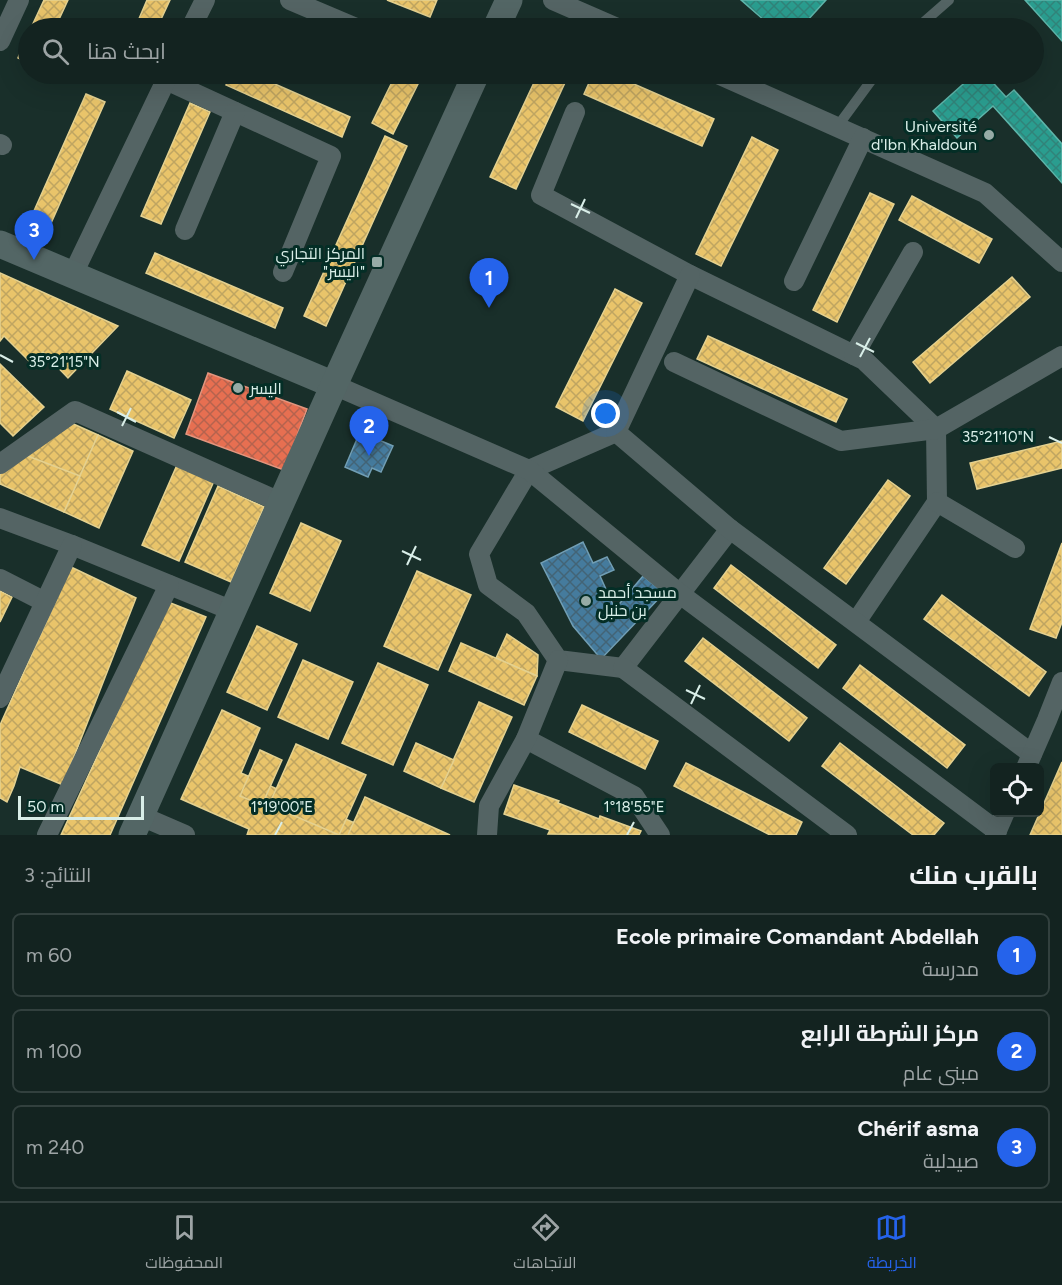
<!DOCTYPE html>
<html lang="ar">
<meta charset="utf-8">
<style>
:root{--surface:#132320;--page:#202f2d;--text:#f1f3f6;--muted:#9da4a5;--line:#32403e;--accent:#2563eb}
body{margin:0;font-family:Figtree,Cairo,sans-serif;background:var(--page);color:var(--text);direction:rtl}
.controls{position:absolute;right:18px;bottom:18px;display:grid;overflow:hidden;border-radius:9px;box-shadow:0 6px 24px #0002}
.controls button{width:54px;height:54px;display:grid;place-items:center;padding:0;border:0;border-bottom:2px solid var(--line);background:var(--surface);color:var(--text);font:30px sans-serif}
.scale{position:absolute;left:18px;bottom:15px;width:126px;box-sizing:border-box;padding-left:6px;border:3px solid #d9eee8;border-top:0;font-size:16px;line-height:21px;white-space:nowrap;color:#d9eee8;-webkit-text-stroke:4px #042e26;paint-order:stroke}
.you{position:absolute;left:606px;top:414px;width:21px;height:21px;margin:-15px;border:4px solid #fff;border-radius:50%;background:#1a73e8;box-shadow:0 0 0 9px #1a73e833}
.badge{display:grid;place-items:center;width:39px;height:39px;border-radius:50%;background:var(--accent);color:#fff;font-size:20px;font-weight:700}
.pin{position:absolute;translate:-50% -50px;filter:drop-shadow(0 2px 3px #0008)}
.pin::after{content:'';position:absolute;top:32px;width:21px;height:18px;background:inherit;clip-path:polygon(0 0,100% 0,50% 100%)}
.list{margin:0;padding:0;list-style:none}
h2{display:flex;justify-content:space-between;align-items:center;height:78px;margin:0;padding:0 24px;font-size:26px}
h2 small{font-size:20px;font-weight:400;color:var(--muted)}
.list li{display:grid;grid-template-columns:39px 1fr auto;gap:18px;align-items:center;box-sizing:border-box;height:84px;margin:0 12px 12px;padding:0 12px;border:2px solid var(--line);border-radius:9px}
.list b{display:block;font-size:22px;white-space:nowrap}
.list p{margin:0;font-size:20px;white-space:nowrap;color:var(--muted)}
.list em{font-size:20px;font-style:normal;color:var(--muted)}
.icon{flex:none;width:33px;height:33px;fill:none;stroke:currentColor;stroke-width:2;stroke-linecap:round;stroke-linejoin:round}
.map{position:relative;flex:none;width:1062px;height:835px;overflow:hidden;direction:ltr}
.search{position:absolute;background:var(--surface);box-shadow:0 6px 24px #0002;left:18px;right:18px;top:18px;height:66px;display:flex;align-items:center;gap:15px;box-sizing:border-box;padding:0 21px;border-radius:33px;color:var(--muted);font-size:22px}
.sheet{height:366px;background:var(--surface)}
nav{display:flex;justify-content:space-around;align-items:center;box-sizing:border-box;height:84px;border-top:2px solid var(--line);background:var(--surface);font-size:16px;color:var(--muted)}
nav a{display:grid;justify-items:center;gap:3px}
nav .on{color:var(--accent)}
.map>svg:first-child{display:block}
</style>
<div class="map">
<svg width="1062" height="835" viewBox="0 0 1062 835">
<defs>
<pattern id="homes-cross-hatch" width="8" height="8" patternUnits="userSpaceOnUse" patternTransform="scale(1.5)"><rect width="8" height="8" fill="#e9c46a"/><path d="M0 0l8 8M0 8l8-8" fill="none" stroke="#bfa561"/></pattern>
<pattern id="shops-cross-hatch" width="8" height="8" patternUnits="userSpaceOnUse" patternTransform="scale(1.5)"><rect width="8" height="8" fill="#e76f51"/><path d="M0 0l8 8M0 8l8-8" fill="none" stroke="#b5634e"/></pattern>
<pattern id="schools-cross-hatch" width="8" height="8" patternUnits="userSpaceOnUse" patternTransform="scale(1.5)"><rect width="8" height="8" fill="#2a9d8f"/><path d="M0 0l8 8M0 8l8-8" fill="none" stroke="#318379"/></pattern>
<pattern id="public-cross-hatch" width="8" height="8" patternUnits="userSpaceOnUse" patternTransform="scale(1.5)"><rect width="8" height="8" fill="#457b9d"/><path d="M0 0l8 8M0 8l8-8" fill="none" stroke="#436476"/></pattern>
</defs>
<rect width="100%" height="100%" fill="#192f2a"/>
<!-- homes -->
<g fill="url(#homes-cross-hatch)" stroke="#e4d190" stroke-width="1.5">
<polygon points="44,0 68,0 55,28 31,28"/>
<polygon points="147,0 170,0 157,28 135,28"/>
<polygon points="387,0 437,0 430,17"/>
<polygon points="28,34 28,63 18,58"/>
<polygon points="232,74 252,74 350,117 342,137 226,85"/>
<polygon points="396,74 423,74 393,134 372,123"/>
<polygon points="538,74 569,74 516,189 490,177"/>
<polygon points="593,74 611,74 714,119 702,146 584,94"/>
<polygon points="86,94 105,102 44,239 25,231"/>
<polygon points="190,103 210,112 161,224 141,216"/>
<polygon points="385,136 407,146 326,326 304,316"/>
<polygon points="752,137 778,150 721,266 696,254"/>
<polygon points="870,193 894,204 837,322 813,310"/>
<polygon points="912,196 992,239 979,263 899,220"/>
<polygon points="155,253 283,308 275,328 146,273"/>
<polygon points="0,273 118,326 68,378 43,352 31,363 4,336 0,341"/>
<polygon points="1012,277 1030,297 930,383 913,362"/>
<polygon points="615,289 642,303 583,421 556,407"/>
<polygon points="708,336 847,399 836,422 697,359"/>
<polygon points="0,364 44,407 13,436 0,423"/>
<polygon points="127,371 191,400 174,438 110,409"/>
<polygon points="69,422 98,435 79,479 25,455"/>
<polygon points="98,435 133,451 99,528 64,512"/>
<polygon points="1062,441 1062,468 977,489 970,463"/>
<polygon points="25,455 80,476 64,512 0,484 0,473"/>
<polygon points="177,465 214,481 179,561 142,545"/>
<polygon points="888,480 910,496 846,584 824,568"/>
<polygon points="218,486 264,507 231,582 185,562"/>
<polygon points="301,523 341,541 310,611 270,593"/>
<polygon points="1062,543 1062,622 1056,638 1030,629"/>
<polygon points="731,565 836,645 818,668 714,588"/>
<polygon points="71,567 136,598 63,785 20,767 14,786 7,802 0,798 0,725"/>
<polygon points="417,571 471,595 438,670 384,646"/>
<polygon points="0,591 12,597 0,622"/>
<polygon points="942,595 1046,672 1029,696 924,619"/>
<polygon points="168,602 206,617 110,835 61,835"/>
<polygon points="257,626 297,644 267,710 227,692"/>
<polygon points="507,634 538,655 537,676 496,658"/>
<polygon points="703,638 807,718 789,741 685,661"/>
<polygon points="461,643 537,676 524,705 449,671"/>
<polygon points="303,660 353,682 328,739 278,717"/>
<polygon points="378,663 428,685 393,765 342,743"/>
<polygon points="860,665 965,745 947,768 843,688"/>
<polygon points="479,702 512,717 474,802 441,788"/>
<polygon points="582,705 658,741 645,769 569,732"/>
<polygon points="222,710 260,728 241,773 382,835 247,835 249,829 181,799"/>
<polygon points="416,743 454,760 441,788 404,771"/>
<polygon points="840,743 944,823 934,835 913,835 822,766"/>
<polygon points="296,744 366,775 339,835 269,805"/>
<polygon points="260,750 282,760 262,805 240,796"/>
<polygon points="1062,762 1062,835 1030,835"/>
<polygon points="686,763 802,822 796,835 770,835 674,786"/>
<polygon points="514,785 559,801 558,803 599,819 600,816 641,831 639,835 548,834 550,830 504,814"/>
<polygon points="365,797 450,835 348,835"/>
</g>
<!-- shops -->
<polygon fill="url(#shops-cross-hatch)" stroke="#e3957e" stroke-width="1.5" points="208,373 307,409 284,470 186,434"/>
<!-- schools -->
<g fill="url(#schools-cross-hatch)" stroke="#5eb5aa" stroke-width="1.5">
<polygon points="741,0 826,0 806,22 813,28 773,28"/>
<polygon points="1025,0 1062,0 1062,41"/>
<polygon points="968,74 985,74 1006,97 1014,90 1062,144 1062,183 993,106 957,138 933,111 971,77"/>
</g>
<!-- public -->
<g fill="url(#public-cross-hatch)" stroke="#719eb4" stroke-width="1.5">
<polygon points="360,432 393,446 381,472 372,468 368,477 345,467"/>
<polygon points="583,542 593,563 607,557 614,570 600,576 615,609 643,576 664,593 601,659 573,626 541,563"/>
</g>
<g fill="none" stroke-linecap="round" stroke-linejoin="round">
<!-- lane -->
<g stroke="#546464" stroke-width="10">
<polyline points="917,28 949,0"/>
<polyline points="837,127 876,74"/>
</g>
<!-- street -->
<g stroke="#546464" stroke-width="20">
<polyline points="290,0 356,28"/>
<polyline points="553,0 617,28"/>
<polyline points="191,28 205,0"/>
<polyline points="0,41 19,0"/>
<polyline points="718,74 985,193 1062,262"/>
<polyline points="166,80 331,156 283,272"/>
<polyline points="575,112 541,195 690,275 864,360 936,429 937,502 856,622"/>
<polyline points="0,144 2,145"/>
<polyline points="185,230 235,112"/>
<polyline points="73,274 169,74"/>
<polyline points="690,275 616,432 529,470 479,554 488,585 526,613 558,660 623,668 730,529"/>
<polyline points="794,281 863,138"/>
<polyline points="854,355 913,252"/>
<polyline points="674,362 841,441 936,429 1062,356"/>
<polyline points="334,385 529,470 680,594 997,831"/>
<polyline points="616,432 730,529 1032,754"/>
<polyline points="0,464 75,411 282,503"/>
<polyline points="937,502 1015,548"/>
<polyline points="0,518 72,545 233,611"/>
<polyline points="0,579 45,602"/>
<polyline points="623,668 847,835"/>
<polyline points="0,698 72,545"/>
<polyline points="526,739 634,796 660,835"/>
<polyline points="1026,768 1047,720 1062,682"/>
<polyline points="141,816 185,835"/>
<polyline points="47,835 169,585"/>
<polyline points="487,835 489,806 526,739 558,660"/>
<polyline points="995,835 1005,812"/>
</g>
<!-- secondary -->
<g stroke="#536665" stroke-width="27">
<polyline points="496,28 509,0"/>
<polyline points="0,244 334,385"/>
<polyline points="132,835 334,385 476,74"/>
</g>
</g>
<!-- ticks -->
<path fill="none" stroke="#d9eee8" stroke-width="2" d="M571,204L590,213M576,218L585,199M856,343L874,352M0,355L13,362M860,357L870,338M117,412L136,422M122,426L131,408M1049,437L1062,443M402,551L421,560M407,565L416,546M686,690L705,699M691,704L700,685M275,835L282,822M627,835L634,822"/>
<!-- markers -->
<g fill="#96aba6" stroke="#042e26" stroke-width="2">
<circle cx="989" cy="135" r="6"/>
<rect x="371" y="256" width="12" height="12" rx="3"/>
<circle cx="238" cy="388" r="6"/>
<circle cx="586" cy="601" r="6"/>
</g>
<g text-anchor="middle" stroke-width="6" stroke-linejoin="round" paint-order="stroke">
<!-- poi labels -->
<g font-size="16" fill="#d9eee8" stroke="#042e26" text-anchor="end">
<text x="977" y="132">Université<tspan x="977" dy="18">d'Ibn Khaldoun</tspan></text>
<text x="365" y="259">المركز التجاري<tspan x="365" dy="18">"اليسر"</tspan></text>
<text x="250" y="394" text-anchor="start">اليسر</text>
<text x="598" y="598" text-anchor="start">مسجد أحمد<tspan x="598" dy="18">بن حنبل</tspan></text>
</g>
</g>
<g font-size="15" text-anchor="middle" fill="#d9eee8" stroke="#042e26" stroke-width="6" stroke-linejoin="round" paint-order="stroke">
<text x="64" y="367">35°21'15"N</text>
<text x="998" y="442">35°21'10"N</text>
<text x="282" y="812">1°19'00"E</text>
<text x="634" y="812">1°18'55"E</text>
</g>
</svg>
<div class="controls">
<button><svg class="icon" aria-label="locate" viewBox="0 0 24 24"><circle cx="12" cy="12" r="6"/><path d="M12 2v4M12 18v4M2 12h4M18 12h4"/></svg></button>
</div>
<div class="scale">50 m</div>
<div class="you"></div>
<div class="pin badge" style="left:489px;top:308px">1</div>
<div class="pin badge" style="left:369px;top:456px">2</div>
<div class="pin badge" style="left:34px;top:260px">3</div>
<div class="search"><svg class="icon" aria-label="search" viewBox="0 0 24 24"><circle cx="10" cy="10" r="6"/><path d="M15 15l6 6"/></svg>ابحث هنا</div>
</div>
<section class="sheet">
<h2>بالقرب منك<small>النتائج: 3</small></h2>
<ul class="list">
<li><span class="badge">1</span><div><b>Ecole primaire Comandant Abdellah</b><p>مدرسة</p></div><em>60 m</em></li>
<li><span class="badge">2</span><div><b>مركز الشرطة الرابع</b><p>مبنى عام</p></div><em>100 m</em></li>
<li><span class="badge">3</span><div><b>Chérif asma</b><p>صيدلية</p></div><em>240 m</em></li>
</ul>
</section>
<nav>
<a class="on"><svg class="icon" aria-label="map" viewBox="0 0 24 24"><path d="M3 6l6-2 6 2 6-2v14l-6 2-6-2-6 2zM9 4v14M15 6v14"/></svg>الخريطة</a>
<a><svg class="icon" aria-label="directions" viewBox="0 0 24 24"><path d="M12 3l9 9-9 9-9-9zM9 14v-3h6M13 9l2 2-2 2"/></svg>الاتجاهات</a>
<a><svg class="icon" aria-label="saved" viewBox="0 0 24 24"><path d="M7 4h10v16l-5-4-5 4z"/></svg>المحفوظات</a>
</nav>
